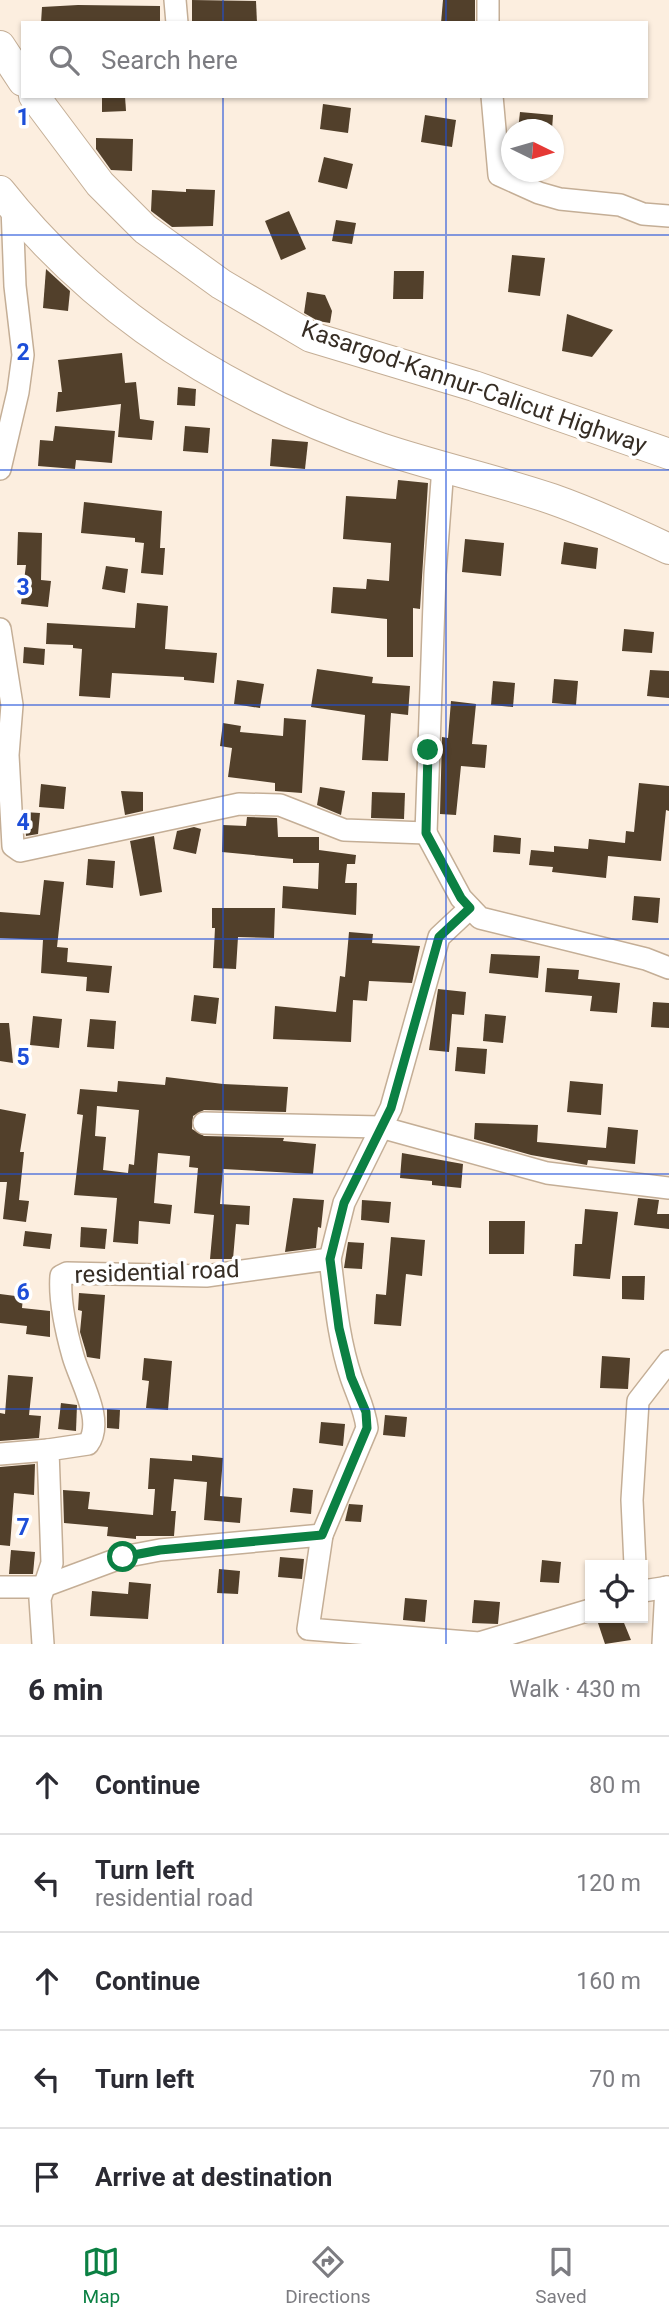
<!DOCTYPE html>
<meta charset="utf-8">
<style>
:root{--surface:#fff;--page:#f7f7f7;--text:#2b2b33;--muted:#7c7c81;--line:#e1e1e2;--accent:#0b8043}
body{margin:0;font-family:Roboto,sans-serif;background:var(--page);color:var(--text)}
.controls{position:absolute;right:21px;bottom:21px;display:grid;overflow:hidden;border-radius:0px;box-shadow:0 2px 5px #0004}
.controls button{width:63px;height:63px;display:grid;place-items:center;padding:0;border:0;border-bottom:2px solid var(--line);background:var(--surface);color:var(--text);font:35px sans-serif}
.compass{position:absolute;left:501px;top:119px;width:63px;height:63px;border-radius:50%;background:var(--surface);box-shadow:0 2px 5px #0004;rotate:95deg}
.stop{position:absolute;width:21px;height:21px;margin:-16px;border:5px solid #0b8043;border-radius:50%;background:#fff}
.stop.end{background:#0b8043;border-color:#fff;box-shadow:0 2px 7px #0008}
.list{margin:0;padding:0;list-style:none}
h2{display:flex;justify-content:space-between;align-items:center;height:91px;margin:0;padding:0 28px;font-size:30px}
h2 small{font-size:23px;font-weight:400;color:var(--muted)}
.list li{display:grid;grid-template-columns:46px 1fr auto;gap:21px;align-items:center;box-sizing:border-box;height:98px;padding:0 28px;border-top:2px solid var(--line)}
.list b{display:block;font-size:26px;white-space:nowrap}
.list p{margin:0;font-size:23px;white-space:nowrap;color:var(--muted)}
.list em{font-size:23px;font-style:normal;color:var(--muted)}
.icon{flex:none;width:38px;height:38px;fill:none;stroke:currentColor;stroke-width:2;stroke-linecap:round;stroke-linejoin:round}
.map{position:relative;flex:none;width:669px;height:1644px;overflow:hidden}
.search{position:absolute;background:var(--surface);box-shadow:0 2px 5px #0004;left:21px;right:21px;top:21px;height:77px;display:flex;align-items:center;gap:18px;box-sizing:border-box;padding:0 24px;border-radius:0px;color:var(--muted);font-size:26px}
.sheet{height:581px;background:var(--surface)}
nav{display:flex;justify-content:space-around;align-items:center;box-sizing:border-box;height:98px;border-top:2px solid var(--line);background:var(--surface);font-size:19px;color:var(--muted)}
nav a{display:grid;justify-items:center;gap:4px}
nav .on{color:var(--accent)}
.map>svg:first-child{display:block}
</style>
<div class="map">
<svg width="669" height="1644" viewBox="0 0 669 1644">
<rect width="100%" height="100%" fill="#fceedf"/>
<!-- building -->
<g fill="#52402b" fill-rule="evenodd">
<polygon points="192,0 256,1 257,23 192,23"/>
<polygon points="443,0 475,0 475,23 441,23"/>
<polygon points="78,5 160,6 160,23 41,23 42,7"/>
<polygon points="102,96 125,96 126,111 102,112"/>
<polygon points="323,104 351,108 348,133 320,129"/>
<polygon points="520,112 553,115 552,130 518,130"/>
<polygon points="425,115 456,120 452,147 421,142"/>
<polygon points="96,138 133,139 132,171 111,170 96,149"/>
<polygon points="324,157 353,164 347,189 318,182"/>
<polygon points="186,189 215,190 213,226 172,227 151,211 152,190 186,192"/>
<polygon points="289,211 306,249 281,260 265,221"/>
<polygon points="336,220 356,223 352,244 332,241"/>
<polygon points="512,255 545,258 540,296 508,292"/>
<polygon points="46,269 70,291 68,311 43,308"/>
<polygon points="394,271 424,271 423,299 393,299"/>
<polygon points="307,292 325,295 332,311 330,323 318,321 304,313"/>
<polygon points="567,314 613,330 592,357 562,351"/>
<polygon points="122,353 125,383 136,382 140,419 154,421 152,440 118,437 121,404 56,412 58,392 62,392 58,360"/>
<polygon points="178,387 196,389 195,406 177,405"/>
<polygon points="55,426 115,431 112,463 76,460 75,469 38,466 40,440 53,441"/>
<polygon points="185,426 210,428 208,453 183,451"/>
<polygon points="272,439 308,442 305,469 270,466"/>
<polygon points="398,480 428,483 420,609 413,608 413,657 387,657 387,619 331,613 333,587 366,589 367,579 389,581 391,543 343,539 346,496 396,499"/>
<polygon points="84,502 162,511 160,548 165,548 163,575 141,573 144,543 135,542 135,538 81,533"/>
<polygon points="18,532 42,533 41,580 51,581 48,607 21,604 26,565 17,565"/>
<polygon points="465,539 504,543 501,576 462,572"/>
<polygon points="564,542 598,548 596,569 561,564"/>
<polygon points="106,566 128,569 125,593 102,589"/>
<polygon points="137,603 168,606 165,649 217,653 214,683 184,680 184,677 112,673 110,698 79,696 82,649 73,648 73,645 46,644 47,623 135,628"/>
<polygon points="624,629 654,632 652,653 622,651"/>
<polygon points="24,647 45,649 44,665 23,663"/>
<polygon points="317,669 373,677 372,683 410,686 408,715 391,713 388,761 362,760 365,715 311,707"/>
<polygon points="650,670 669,671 669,698 647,696"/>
<polygon points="554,679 578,681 576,705 552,703"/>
<polygon points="237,680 264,684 260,708 234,704"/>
<polygon points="493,681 515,683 513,707 491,705"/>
<polygon points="451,701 476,704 472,744 487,745 485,768 461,766 456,815 440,814 442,737 448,738"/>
<polygon points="284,718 306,720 302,793 275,791 275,783 228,777 232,748 220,746 223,723 241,726 240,732 283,736"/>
<polygon points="639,783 669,786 669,811 666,810 661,861 608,856 606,878 552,872 553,867 529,865 531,850 554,852 554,846 588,849 589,839 625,843 626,831 634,832"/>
<polygon points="41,784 66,787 64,809 39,807"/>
<polygon points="320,787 345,791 341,815 317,805"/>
<polygon points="121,791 143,792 143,811 125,815"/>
<polygon points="372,792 405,793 404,819 371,818"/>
<polygon points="24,812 40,813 38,834 26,836"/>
<polygon points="247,817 277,818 278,837 319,837 319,850 356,855 355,864 347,864 345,883 357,883 356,915 282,908 283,886 318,889 319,863 293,863 293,859 222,852 223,825 246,826"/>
<polygon points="194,827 201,829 196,854 173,849 177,831"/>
<polygon points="494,835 521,838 520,854 493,852"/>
<polygon points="154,836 162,892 140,896 130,841"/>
<polygon points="88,859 115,861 113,888 86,885"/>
<polygon points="44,880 64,882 57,947 68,948 67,962 112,966 109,993 86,991 87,977 41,973 43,940 0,938 0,912 40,915"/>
<polygon points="634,896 660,898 658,923 632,920"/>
<polygon points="212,908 275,908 274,938 238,937 236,969 213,968 215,928 212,928"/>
<polygon points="349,932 373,934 372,943 420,946 412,983 369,981 367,1001 353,1000 351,1042 273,1039 275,1006 336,1012 340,976 345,977"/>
<polygon points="491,954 540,956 538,978 489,973"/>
<polygon points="547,968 579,970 578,979 620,983 617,1013 590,1011 592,996 545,992"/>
<polygon points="438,989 466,992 464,1015 452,1014 449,1052 429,1050"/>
<polygon points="194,995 219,998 216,1024 191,1021"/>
<polygon points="653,1002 669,1003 669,1028 651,1027"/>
<polygon points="485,1014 506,1016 503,1043 483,1041"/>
<polygon points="33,1016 62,1019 59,1048 30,1045"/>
<polygon points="90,1019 116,1021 114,1049 87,1047"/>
<polygon points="0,1023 9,1023 13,1063 0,1061"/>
<polygon points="457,1047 487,1049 485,1074 455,1071"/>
<path d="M166,1077L223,1084L288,1087L286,1112L204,1110L193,1116L192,1129L204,1136L284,1138L283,1141L316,1144L313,1174L223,1169L220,1204L250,1206L249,1225L236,1224L233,1259H210L214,1215L194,1213L198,1168L189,1167L190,1156L158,1153L154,1203L172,1205L170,1224L139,1221L138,1244L113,1242L117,1198L74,1195L83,1115L77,1114L80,1089L117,1092L118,1081L165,1085ZM97,1106L139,1110L134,1165L129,1164L128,1173L103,1170L106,1137L95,1136Z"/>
<polygon points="570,1081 603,1084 601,1115 567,1112"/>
<polygon points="0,1109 26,1114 20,1152 24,1152 19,1200 29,1201 26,1222 3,1219 7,1182 0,1182"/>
<polygon points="475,1123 538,1125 537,1142 606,1148 608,1127 638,1130 635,1164 588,1160 587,1165 531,1155 474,1139"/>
<polygon points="402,1153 463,1164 461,1188 432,1185 432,1181 400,1178"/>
<polygon points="293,1198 324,1200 321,1228 318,1227 316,1248 285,1252"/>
<polygon points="638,1198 659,1200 657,1214 669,1214 669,1229 634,1225"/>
<polygon points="362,1200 391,1202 389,1223 361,1220"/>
<polygon points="585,1209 618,1212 610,1279 573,1276 575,1244 582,1244"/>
<polygon points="489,1221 525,1221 524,1254 489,1254"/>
<polygon points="81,1227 107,1229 105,1249 80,1247"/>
<polygon points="25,1231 52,1234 50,1249 23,1246"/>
<polygon points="391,1237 425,1240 422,1276 406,1274 401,1326 374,1324 376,1294 386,1295"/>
<polygon points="348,1242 364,1243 362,1269 344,1268"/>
<polygon points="622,1276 645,1276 644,1300 622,1299"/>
<polygon points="79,1293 105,1295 100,1359 87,1357 86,1352 80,1332 82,1311 78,1310"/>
<polygon points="0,1294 23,1297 22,1308 50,1311 50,1337 26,1334 27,1326 0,1323"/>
<polygon points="602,1356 630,1358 628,1389 600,1388"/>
<polygon points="144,1358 172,1361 168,1410 146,1408 149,1381 142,1380"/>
<polygon points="8,1375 33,1377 29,1415 41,1416 39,1438 0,1441 0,1413 5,1414"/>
<polygon points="61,1403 77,1405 76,1431 58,1429"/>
<polygon points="107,1409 120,1410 119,1429 107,1428"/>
<polygon points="385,1415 407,1417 405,1437 383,1435"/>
<polygon points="321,1422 345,1424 343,1446 319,1443"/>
<polygon points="192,1455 223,1458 220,1496 242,1498 240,1523 204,1520 207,1482 174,1479 171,1511 176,1511 174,1536 136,1536 136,1539 107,1536 108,1527 64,1523 63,1490 90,1492 88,1509 153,1515 155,1489 148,1489 150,1458 192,1461"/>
<polygon points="35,1464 34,1495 14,1493 10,1546 0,1545 0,1467"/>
<polygon points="293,1488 313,1490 311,1514 290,1512"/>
<polygon points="349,1504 363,1505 361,1522 345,1521"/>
<polygon points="11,1550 35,1552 33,1574 9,1574"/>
<polygon points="280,1557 304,1559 302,1579 278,1577"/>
<polygon points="542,1560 561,1562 559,1583 540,1582"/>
<polygon points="219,1569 240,1571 238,1594 217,1593"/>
<polygon points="129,1582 151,1584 148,1619 90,1616 92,1591 128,1594"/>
<polygon points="405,1598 427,1600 425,1622 403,1620"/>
<polygon points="474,1600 500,1602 498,1624 472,1623"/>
<polygon points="612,1618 622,1618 631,1640 605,1644 598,1623"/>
</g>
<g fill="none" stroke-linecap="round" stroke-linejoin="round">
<!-- minor casing -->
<g stroke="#c4ae96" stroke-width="24">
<g id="minor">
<polyline points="175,0 177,23"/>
<polyline points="488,0 488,23"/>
<polyline points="492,96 499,175 539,193 560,199 620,205 643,214 669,216"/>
<polyline points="0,469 18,392 23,355 15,286 12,207"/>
<polyline points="0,629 12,705 8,755 13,846 20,851 239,804 280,805 344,830 426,833 435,574 443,467"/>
<polyline points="426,833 461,898 480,918 646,959 669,968"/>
<polyline points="204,1123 380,1127 547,1173 669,1188"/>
<polyline points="330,1259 344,1203 391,1108 439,937 470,908"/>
<polyline points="0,1454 48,1450"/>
<polyline points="635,1565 632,1500 638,1401 669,1361"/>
<polyline points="0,1587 42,1587 123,1557 160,1550 322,1535 308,1629 479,1643 590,1610"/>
<polyline points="643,1591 669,1587"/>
<path d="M43,1644L40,1599L52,1563L48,1450L88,1444C105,1421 80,1381 73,1356C66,1331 59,1302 61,1276L67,1273L206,1276L330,1259C335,1298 338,1338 351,1377C357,1395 365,1409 367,1428L322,1535"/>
<polyline points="663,1644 666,1587"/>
</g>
</g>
<!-- highway casing -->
<g stroke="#c4ae96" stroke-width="32">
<g id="highway">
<polyline points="0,46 23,81"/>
<polyline points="34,96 100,184 145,229 221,284 311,337 474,386 669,454"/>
<path d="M0,191C98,315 232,397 380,448C437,467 496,480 552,499C592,513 631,531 669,549"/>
</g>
</g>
<!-- minor -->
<use href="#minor" stroke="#fff" stroke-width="21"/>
<!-- highway -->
<use href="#highway" stroke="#fff" stroke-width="30"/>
</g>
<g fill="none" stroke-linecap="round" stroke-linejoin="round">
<!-- route -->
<polyline stroke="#0b8043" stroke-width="9" points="123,1557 160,1550 322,1535 367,1428 366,1412 351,1377 339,1328 330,1259 344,1203 391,1108 439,937 470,908 461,898 426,833 428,750"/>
</g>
<!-- grid -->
<path fill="none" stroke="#1d4ed8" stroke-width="2" stroke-opacity="0.55" d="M223,0V23M446,0V23M223,96V1644M446,96V1644M0,235H669M0,470H669M0,705H669M0,939H669M0,1174H669M0,1409H669"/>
<g text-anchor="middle" stroke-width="7" stroke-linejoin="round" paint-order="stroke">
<!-- street labels -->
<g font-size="24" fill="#362d24" stroke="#fff">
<text transform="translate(474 387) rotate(19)" y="8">Kasargod-Kannur-Calicut Highway</text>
<text transform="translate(157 1272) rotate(-2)" y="8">residential road</text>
</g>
</g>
<g font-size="23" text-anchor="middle" font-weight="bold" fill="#1d4ed8" stroke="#fff" stroke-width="7" stroke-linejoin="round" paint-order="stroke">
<text x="23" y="125">1</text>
<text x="23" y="360">2</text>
<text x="23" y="595">3</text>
<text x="23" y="830">4</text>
<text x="23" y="1065">5</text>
<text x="23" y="1300">6</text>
<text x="23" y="1535">7</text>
</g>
</svg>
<div class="controls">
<button><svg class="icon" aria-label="locate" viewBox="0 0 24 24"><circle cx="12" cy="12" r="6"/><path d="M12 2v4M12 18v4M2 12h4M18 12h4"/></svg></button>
</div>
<svg class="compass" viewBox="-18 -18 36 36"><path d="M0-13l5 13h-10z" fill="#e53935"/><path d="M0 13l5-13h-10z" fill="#7c7c81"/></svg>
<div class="stop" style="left:123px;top:1557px"></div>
<div class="stop end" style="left:428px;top:750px"></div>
<div class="search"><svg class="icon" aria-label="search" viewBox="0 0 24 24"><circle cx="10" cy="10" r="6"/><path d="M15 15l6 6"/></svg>Search here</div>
</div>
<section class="sheet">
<h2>6 min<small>Walk · 430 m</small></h2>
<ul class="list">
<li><svg class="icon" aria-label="ahead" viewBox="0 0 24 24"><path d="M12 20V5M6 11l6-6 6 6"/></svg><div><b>Continue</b></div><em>80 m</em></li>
<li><svg class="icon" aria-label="left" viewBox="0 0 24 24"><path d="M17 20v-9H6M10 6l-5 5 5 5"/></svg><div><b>Turn left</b><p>residential road</p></div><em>120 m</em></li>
<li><svg class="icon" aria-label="ahead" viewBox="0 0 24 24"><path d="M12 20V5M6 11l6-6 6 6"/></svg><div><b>Continue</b></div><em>160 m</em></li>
<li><svg class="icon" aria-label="left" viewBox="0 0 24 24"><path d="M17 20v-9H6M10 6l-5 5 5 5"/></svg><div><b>Turn left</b></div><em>70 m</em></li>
<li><svg class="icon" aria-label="arrive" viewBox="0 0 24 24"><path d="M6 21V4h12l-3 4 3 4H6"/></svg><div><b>Arrive at destination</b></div></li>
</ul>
</section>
<nav>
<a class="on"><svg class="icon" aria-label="map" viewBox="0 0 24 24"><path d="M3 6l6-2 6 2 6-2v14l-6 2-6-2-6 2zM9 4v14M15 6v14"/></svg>Map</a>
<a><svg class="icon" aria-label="directions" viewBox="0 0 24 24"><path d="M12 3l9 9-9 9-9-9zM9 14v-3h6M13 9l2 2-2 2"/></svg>Directions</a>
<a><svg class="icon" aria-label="saved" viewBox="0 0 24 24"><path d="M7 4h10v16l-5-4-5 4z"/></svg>Saved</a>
</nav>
